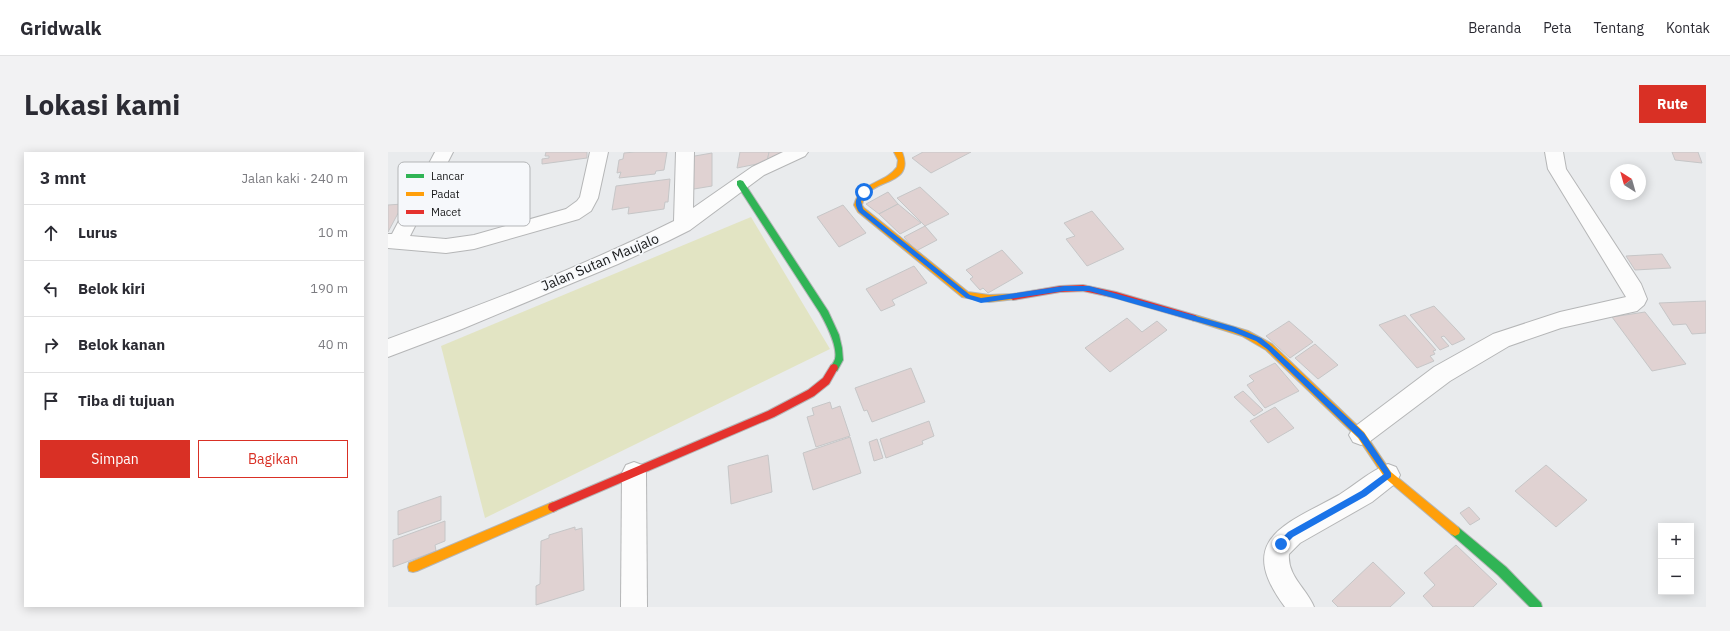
<!DOCTYPE html>
<html lang="id">
<meta charset="utf-8">
<style>
:root{--surface:#fff;--page:#f2f2f3;--text:#2b2b33;--muted:#7c7c81;--line:#e1e1e2;--accent:#d93025}
body{margin:0;font-family:"IBM Plex Sans",sans-serif;background:var(--page);color:var(--text)}
.controls{position:absolute;right:12px;bottom:12px;display:grid;overflow:hidden;border-radius:0px;box-shadow:0 2px 10px #0003}
.controls button{width:36px;height:36px;display:grid;place-items:center;padding:0;border:0;border-bottom:1px solid var(--line);background:var(--surface);color:var(--text);font:20px sans-serif}
.compass{position:absolute;left:1222px;top:12px;width:36px;height:36px;border-radius:50%;background:var(--surface);box-shadow:0 2px 10px #0003;rotate:323deg}
.stop{position:absolute;width:12px;height:12px;margin:-9px;border:3px solid #1a73e8;border-radius:50%;background:#fff}
.stop.end{background:#1a73e8;border-color:#fff;box-shadow:0 1px 4px #0008}
.list{margin:0;padding:0;list-style:none}
h2{display:flex;justify-content:space-between;align-items:center;height:52px;margin:0;padding:0 16px;font-size:17px}
h2 small{font-size:13px;font-weight:400;color:var(--muted)}
.list li{display:grid;grid-template-columns:26px 1fr auto;gap:12px;align-items:center;box-sizing:border-box;height:56px;padding:0 16px;border-top:1px solid var(--line)}
.list b{display:block;font-size:15px;white-space:nowrap}
.list em{font-size:13px;font-style:normal;color:var(--muted)}
.actions{display:flex;gap:8px;padding:12px 16px}
.actions a{flex:1;padding:9px 0;border:1px solid var(--accent);border-radius:0px;text-align:center;font-size:14px;color:var(--accent)}
.actions .main{background:var(--accent);color:#fff}
.icon{flex:none;width:22px;height:22px;fill:none;stroke:currentColor;stroke-width:2;stroke-linecap:round;stroke-linejoin:round}
.map{position:relative;flex:none;width:1318px;height:455px;overflow:hidden;border-radius:0px}
header{display:flex;align-items:center;gap:24px;box-sizing:border-box;height:56px;padding:0 20px;background:var(--surface);border-bottom:1px solid var(--line)}
header strong{font-size:19px}
nav{display:flex;gap:22px;margin-inline-start:auto;font-size:14px}
.intro{display:flex;align-items:center;justify-content:space-between;box-sizing:border-box;height:96px;padding:0 24px}
h1{margin:0;font-size:28px}
.button{padding:10px 18px;border-radius:0px;background:var(--accent);color:#fff;font-size:14px;font-weight:700}
main{display:flex;gap:24px;padding:0 24px}
aside{flex:1;background:var(--surface);border-radius:0px;box-shadow:0 2px 10px #0003}
.map>svg:first-child{display:block}
</style>
<header>
<strong>Gridwalk</strong>
<nav><a>Beranda</a><a>Peta</a><a>Tentang</a><a>Kontak</a></nav>
</header>
<div class="intro"><h1>Lokasi kami</h1><a class="button">Rute</a></div>
<main>
<aside>
<h2>3 mnt<small>Jalan kaki · 240 m</small></h2>
<ul class="list">
<li><svg class="icon" aria-label="ahead" viewBox="0 0 24 24"><path d="M12 20V5M6 11l6-6 6 6"/></svg><div><b>Lurus</b></div><em>10 m</em></li>
<li><svg class="icon" aria-label="left" viewBox="0 0 24 24"><path d="M17 20v-9H6M10 6l-5 5 5 5"/></svg><div><b>Belok kiri</b></div><em>190 m</em></li>
<li><svg class="icon" aria-label="right" viewBox="0 0 24 24"><path d="M7 20v-9h11M14 6l5 5-5 5"/></svg><div><b>Belok kanan</b></div><em>40 m</em></li>
<li><svg class="icon" aria-label="arrive" viewBox="0 0 24 24"><path d="M6 21V4h12l-3 4 3 4H6"/></svg><div><b>Tiba di tujuan</b></div></li>
</ul>
<div class="actions"><a class="main">Simpan</a><a>Bagikan</a></div>
</aside>
<div class="map">
<svg width="1318" height="455" viewBox="0 0 1318 455">
<rect width="100%" height="100%" fill="#e9ebed"/>
<!-- green -->
<polygon fill="#e2e4c3" points="363,65 442,197 97,366 53,194"/>
<!-- building -->
<g fill="#e0d2d2" stroke="#c6c6c7">
<polygon points="158,0 199,0 199,6 154,12 154,7 161,6 161,4 157,4"/>
<polygon points="247,0 279,0 276,18 268,19 267,22 231,26 233,20 229,21 231,8 235,7 236,1"/>
<polygon points="352,0 381,0 379,10 349,16"/>
<polygon points="381,0 403,0 379,10"/>
<polygon points="535,0 583,0 543,21 524,6"/>
<polygon points="1284,0 1310,0 1314,11 1287,8"/>
<polygon points="324,1 324,34 300,38 301,5"/>
<polygon points="282,27 280,50 277,50 276,57 240,62 241,55 224,58 228,34"/>
<polygon points="532,35 561,62 537,74 509,46"/>
<polygon points="500,40 510,52 491,62 478,52"/>
<polygon points="15,52 0,80 0,53"/>
<polygon points="510,52 533,71 512,82 491,62"/>
<polygon points="455,53 478,81 451,95 429,65"/>
<polygon points="704,59 736,97 699,114 678,87 687,84 676,71"/>
<polygon points="537,74 549,88 528,99 516,85"/>
<polygon points="614,98 635,121 600,141 595,136 592,138 582,127 585,125 578,118"/>
<polygon points="1274,102 1283,116 1247,118 1238,104"/>
<polygon points="526,114 539,131 504,148 507,153 493,159 478,137"/>
<polygon points="1318,149 1318,181 1304,182 1298,172 1285,173 1271,151"/>
<polygon points="1046,154 1067,176 1077,187 1064,193 1056,184 1053,185 1061,194 1052,198 1022,163"/>
<polygon points="1257,160 1298,212 1264,219 1224,165"/>
<polygon points="1017,163 1048,198 1045,199 1047,202 1042,204 1046,209 1029,216 991,173"/>
<polygon points="739,166 754,180 769,169 779,178 722,220 697,196"/>
<polygon points="901,169 925,190 902,206 878,184"/>
<polygon points="927,192 950,213 930,227 907,206"/>
<polygon points="887,211 911,239 877,256 859,233 866,229 861,224"/>
<polygon points="523,216 537,250 484,270 479,258 476,259 467,236"/>
<polygon points="855,239 875,258 866,264 846,245"/>
<polygon points="442,250 444,257 452,254 462,284 428,295 419,265 426,263 424,256"/>
<polygon points="887,255 906,276 880,291 862,269"/>
<polygon points="541,269 546,284 534,289 535,292 498,306 492,287"/>
<polygon points="462,285 473,321 425,338 415,301"/>
<polygon points="489,287 495,306 486,309 481,290"/>
<polygon points="380,303 384,340 343,352 340,314"/>
<polygon points="1158,313 1199,348 1168,375 1127,339"/>
<polygon points="53,344 53,368 10,383 10,359"/>
<polygon points="1081,355 1092,367 1082,373 1072,361"/>
<polygon points="57,369 57,389 47,393 48,399 5,415 5,388"/>
<polygon points="187,375 187,378 194,376 196,438 148,453 148,434 152,432 153,389 161,386 161,383"/>
<polygon points="1068,393 1109,432 1085,455 1045,455 1035,444 1047,433 1036,421"/>
<polygon points="985,410 1017,441 1002,455 950,455 944,449"/>
</g>
<g fill="none" stroke-linecap="round" stroke-linejoin="round">
<!-- street casing -->
<g stroke="#b5b6b7" stroke-width="2">
<g id="street">
<polygon points="47,0 65,0 22,84 58,87 86,83 178,57 189,49 192,45 202,0 220,0 210,46 203,59 191,67 86,97 58,101 0,96 0,82 4,82"/>
<path d="M288,0H306L305,56L364,15L395,0H420L417,4L376,23L302,78L280,89L230,112L74,177L0,205V187C96,152 194,115 286,69Z"/>
<polygon points="1157,0 1175,0 1178,17 1253,132 1259,147 1256,153 1249,159 1173,176 1121,194 1062,229 981,290 973,293 965,290 961,283 965,276 1046,215 1105,182 1172,160 1238,145 1160,17"/>
<polygon points="246,310 254,313 258,321 259,455 233,455 234,321 238,313"/>
<path d="M1000,312L1008,315L1012,323L1008,331L984,350L912,391L901,402C899,424 919,437 926,455H897C846,387 898,372 951,343C967,333 982,319 1000,312Z"/>
</g>
</g>
<!-- fast casing -->
<g stroke="#b5b6b7" stroke-width="2">
<g id="fast">
<path d="M352,28L355,29L440,159L451,183L454,196L455,208L449,219H443L442,216C443,214 446,210 447,207C450,194 438,172 432,161L349,33V29Z"/>
<polygon points="1067,374 1071,376 1118,415 1153,451 1154,455 1142,455 1110,423 1063,382 1062,379 1063,376"/>
</g>
</g>
<!-- slow casing -->
<g stroke="#b5b6b7" stroke-width="2">
<g id="slow">
<path d="M506,0H514C527,32 489,27 477,44C475,47 475,50 474,53L476,56L580,140L601,143L625,142L629,145L628,147L601,150L574,145L470,60L466,53C473,28 496,33 509,15L510,8Z"/>
<polygon points="807,163 860,179 884,192 976,280 1003,320 1071,376 1072,379 1071,382 1067,384 1063,382 997,326 970,286 878,198 854,184 804,168 803,166 804,164"/>
<polygon points="165,350 169,352 170,355 169,358 29,419 25,420 21,419 20,415 21,411"/>
</g>
</g>
<!-- jam casing -->
<g stroke="#b5b6b7" stroke-width="2">
<g id="jam">
<polygon points="695,133 728,140 807,163 811,166 807,169 728,146 695,139 672,140 625,148 621,145 625,142 672,134"/>
<polygon points="446,212 449,213 450,216 441,232 426,244 386,265 169,358 165,360 161,358 160,355 161,352 380,259 420,238 435,226 443,213"/>
</g>
</g>
<!-- street -->
<use href="#street" fill="#fcfcfc" fill-rule="evenodd"/>
<!-- fast -->
<use href="#fast" fill="#30b455" fill-rule="evenodd"/>
<!-- slow -->
<use href="#slow" fill="#ff9f0a" fill-rule="evenodd"/>
<!-- jam -->
<use href="#jam" fill="#e5322d" fill-rule="evenodd"/>
</g>
<!-- route -->
<path fill="#1a73e8" d="M474,39L479,40L473,49L475,57L582,143L593,146L676,134H701L847,175L873,186L883,194L976,281L1003,321V325L978,344L905,385L896,394H891V389L900,380L973,339L996,322L971,286L879,197L868,189L845,180L701,139H676L593,151L578,146L471,60C465,50 468,47 474,39Z"/>
<g text-anchor="middle" stroke-width="3.5" stroke-linejoin="round" paint-order="stroke">
<!-- street labels -->
<g font-size="14" fill="#171819" stroke="#f6f8fb">
<text transform="translate(212 110) rotate(-23)" y="5">Jalan Sutan Maujalo</text>
</g>
</g>
<!-- legend -->
<rect x="10" y="10" width="132" height="64" rx="6" fill="#f6f8fb" stroke="#b3b5b7" stroke-width="1"/>
<rect x="18" y="22" width="18" height="4" fill="#30b455"/>
<rect x="18" y="40" width="18" height="4" fill="#ff9f0a"/>
<rect x="18" y="58" width="18" height="4" fill="#e5322d"/>
<g font-size="11" fill="#171819">
<text x="43" y="28">Lancar</text>
<text x="43" y="46">Padat</text>
<text x="43" y="64">Macet</text>
</g>
</svg>
<div class="controls">
<button>+</button>
<button>−</button>
</div>
<svg class="compass" viewBox="-18 -18 36 36"><path d="M0-13l5 13h-10z" fill="#e53935"/><path d="M0 13l5-13h-10z" fill="#7c7c81"/></svg>
<div class="stop" style="left:476px;top:40px"></div>
<div class="stop end" style="left:893px;top:392px"></div>
</div>
</main>
